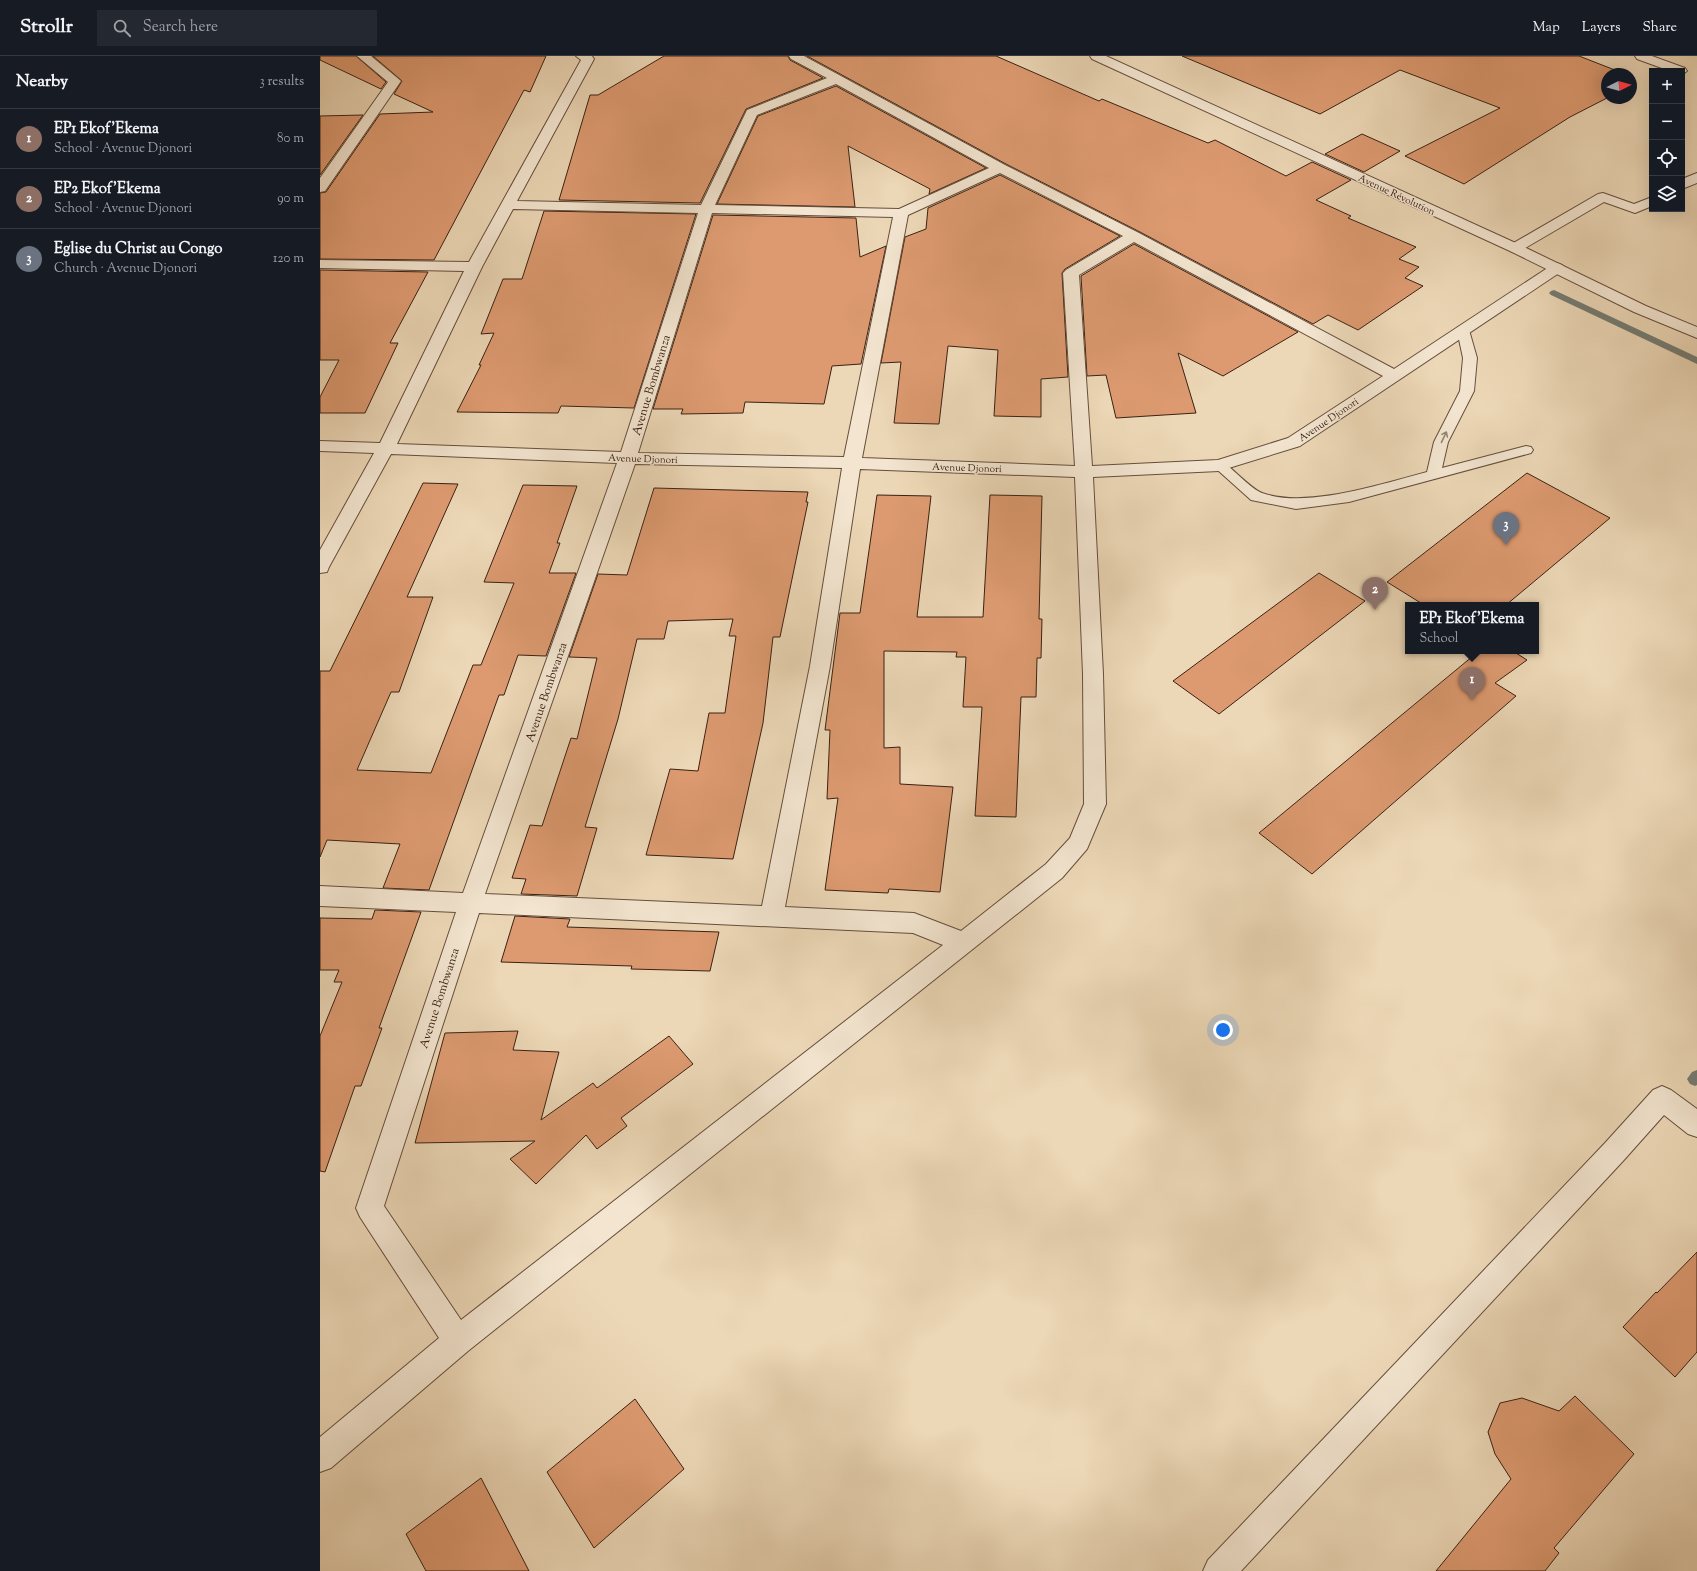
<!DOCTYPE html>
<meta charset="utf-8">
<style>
:root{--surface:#171b24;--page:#242831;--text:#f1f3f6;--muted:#9ea1a6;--line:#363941;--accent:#1a73e8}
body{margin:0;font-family:"Sorts Mill Goudy",serif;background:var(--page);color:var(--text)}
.controls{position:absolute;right:12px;top:12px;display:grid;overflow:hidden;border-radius:0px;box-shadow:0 4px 16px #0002}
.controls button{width:36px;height:36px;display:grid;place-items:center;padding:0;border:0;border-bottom:1px solid var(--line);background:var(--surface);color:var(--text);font:20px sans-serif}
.compass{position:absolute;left:1281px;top:12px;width:36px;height:36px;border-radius:50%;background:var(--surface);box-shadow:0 4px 16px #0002;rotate:84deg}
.you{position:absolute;left:903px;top:974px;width:14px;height:14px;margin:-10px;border:3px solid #fff;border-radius:50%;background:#1a73e8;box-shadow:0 0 0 6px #1a73e833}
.badge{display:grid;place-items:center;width:26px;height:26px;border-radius:50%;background:var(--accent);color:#fff;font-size:13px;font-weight:700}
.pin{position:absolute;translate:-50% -33px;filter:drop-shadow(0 1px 2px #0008)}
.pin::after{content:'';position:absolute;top:21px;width:14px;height:12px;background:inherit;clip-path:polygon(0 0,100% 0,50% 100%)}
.popup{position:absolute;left:1085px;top:546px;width:134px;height:52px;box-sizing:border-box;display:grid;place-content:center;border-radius:0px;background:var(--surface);filter:drop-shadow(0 1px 3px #0005);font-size:13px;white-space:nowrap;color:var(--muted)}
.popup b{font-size:15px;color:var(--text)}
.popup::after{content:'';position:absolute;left:50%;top:100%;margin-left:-8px;border:8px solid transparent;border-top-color:var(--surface)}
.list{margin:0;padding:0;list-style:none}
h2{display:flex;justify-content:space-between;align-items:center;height:52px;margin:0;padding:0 16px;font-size:17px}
h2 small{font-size:13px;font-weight:400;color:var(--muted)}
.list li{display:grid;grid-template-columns:26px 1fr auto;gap:12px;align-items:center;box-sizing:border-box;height:60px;padding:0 16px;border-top:1px solid var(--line)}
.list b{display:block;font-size:15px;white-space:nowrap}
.list p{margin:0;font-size:13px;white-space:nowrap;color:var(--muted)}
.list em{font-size:13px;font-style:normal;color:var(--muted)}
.icon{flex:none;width:22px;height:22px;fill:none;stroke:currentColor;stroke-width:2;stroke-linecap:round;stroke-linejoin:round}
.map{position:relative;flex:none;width:1377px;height:1515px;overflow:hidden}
header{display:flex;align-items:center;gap:24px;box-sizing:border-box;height:56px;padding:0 20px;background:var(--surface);border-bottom:1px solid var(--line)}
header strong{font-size:19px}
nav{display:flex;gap:22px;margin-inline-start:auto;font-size:14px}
.search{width:280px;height:36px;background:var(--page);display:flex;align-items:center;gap:10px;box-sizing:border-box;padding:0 14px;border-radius:0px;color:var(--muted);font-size:15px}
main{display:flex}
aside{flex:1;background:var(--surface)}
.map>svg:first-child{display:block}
</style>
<header>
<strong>Strollr</strong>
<div class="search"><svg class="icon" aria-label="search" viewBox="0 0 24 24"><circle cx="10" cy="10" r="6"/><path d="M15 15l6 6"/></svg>Search here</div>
<nav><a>Map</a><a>Layers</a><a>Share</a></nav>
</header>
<main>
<aside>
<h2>Nearby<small>3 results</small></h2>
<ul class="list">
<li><span class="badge" style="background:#8d6e63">1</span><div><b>EP1 Ekof'Ekema</b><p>School · Avenue Djonori</p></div><em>80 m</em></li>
<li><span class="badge" style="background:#8d6e63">2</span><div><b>EP2 Ekof'Ekema</b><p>School · Avenue Djonori</p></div><em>90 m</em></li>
<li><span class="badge" style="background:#6b7280">3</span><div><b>Eglise du Christ au Congo</b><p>Church · Avenue Djonori</p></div><em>120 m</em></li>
</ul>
</aside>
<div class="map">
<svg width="1377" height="1515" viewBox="0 0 1377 1515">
<rect width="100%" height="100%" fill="#ecd7b6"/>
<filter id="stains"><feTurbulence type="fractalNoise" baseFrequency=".005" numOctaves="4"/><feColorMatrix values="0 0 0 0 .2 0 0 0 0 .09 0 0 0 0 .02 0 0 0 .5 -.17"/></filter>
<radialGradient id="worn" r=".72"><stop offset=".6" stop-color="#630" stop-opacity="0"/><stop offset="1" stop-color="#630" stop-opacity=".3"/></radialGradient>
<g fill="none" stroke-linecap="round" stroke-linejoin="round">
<!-- stream -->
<g fill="#747c74" fill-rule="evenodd">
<polygon points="1234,234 1377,301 1377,308 1231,239 1229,237 1231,235"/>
<polygon points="1377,1014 1377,1029 1375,1030 1370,1028 1367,1023 1372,1016"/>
</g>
</g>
<!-- building -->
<g fill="#dd9a70" stroke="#3a2114">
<polygon points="0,0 36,0 66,26 61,33 0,4"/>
<polygon points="53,0 226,0 210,36 204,34 114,204 0,203 0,137 6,136 60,58 113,56 74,38 82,25"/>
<polygon points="344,0 468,0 470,4 503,22 426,53 380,147 239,144 270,39 278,39"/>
<polygon points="487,0 676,0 779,45 782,43 888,87 895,84 966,120 992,106 1031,124 996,144 1031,160 1028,162 1096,191 1079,203 1099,211 1085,222 1103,230 1038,274 1008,259 993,268 820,176 686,108"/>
<polygon points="862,0 1259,0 1305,18 1287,18 1287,42 1250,61 1144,128 1085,100 1180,52 1080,14 1000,58"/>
<polygon points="516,30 666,112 609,138 610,133 528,90 535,151 397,148 438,60"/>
<polygon points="43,59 0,119 0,60"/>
<polygon points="1042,78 1080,95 1044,116 1005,98"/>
<polygon points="680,119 800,180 745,213 742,217 748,321 721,323 721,361 674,360 678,294 628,290 619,368 574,367 581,306 561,307 585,181 606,173 608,152"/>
<polygon points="224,155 376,158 314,352 241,350 238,357 137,356 161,309 159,309 174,277 161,278 183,223 202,223"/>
<polygon points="393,159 536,162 540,201 566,190 541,308 512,310 504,348 425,346 423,357 361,358 363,353 333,353"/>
<polygon points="814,188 978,276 903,320 858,297 876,357 796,362 786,319 767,320 761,220"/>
<polygon points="0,214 108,216 70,287 78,287 45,357 0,357 0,341 19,304 0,304"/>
<polygon points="1207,417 1290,462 1186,549 1104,549 1067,526"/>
<polygon points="103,427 138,428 87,541 113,541 79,636 71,636 37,714 111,717 153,609 161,609 194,527 164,526 203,429 257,430 237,487 240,487 229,517 256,517 226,600 198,599 184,639 179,639 109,834 63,832 80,788 7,784 0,801 0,615 10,615"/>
<polygon points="334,432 488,436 486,446 488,446 460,581 453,581 443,667 413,803 326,799 350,713 378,715 389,657 405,657 416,580 409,580 413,563 348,565 344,583 317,583 298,663 265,771 277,772 257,840 201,838 206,823 192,822 210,769 222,770 251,682 257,683 277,602 249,601 278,518 307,519"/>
<polygon points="557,439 611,440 597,561 663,561 670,439 722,440 719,563 722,563 721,602 717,602 716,641 701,641 696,761 655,760 662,651 643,651 646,601 636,601 637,596 564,595 564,692 580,691 580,728 633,731 620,836 569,833 568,837 505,834 518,742 507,743 510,674 505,674 520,557 540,557"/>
<polygon points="999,517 1045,545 899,658 853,625"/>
<polygon points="1159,595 1193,595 1207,604 1175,627 1196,640 992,818 939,777"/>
<polygon points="55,854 101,856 59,972 62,972 41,1030 35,1030 5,1116 0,1115 0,980 22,926 14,926 19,914 0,914 0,862 52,863"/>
<polygon points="195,860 250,863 247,871 399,876 390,915 311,913 312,910 181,906"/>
<polygon points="198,975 193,994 239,996 221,1064 273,1027 277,1032 349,980 373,1008 301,1062 307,1070 277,1093 266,1079 216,1128 190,1103 215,1085 95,1087 125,977"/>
<polygon points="1377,1196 1377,1296 1355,1321 1303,1271 1336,1236 1337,1237"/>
<polygon points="1255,1340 1314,1398 1234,1492 1239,1497 1225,1515 1116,1515 1191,1423 1175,1398 1168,1376 1180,1347 1202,1342 1239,1355"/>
<polygon points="315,1343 364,1413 274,1492 227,1416"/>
<polygon points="161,1422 209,1515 106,1515 86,1478"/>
</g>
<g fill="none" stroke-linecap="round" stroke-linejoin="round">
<!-- service casing -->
<g stroke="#664e3c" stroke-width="2">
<path id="service" d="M1143,270L1148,271L1149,274L1157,302L1154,335L1128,386L1122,412L1206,390L1211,391L1213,394L1211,397L1029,446L976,453L931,444L892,409L894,406L899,404L904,406C912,413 933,434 942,437C986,453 1061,428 1107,416L1114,386L1140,335L1143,302L1137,274L1138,271Z"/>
</g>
<!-- minor casing -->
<g stroke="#664e3c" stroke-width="2">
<g id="minor">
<polygon points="37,0 51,0 81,25 5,135 0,136 0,122 68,26"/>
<path d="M256,0H272L274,3L197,145L381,149L427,54L507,22L471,3L469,0H484L685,109L819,177L1074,313L1232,209L1237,207L1242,209L1245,212L1242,215L980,390L899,415L773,421L783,618L786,748L767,793L742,822L148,1295L11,1412L0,1416V1381L119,1282L40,1161L36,1152L136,856L0,850V830L143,837L297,407L71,398L9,511L7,516L0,517V494L54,397L0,395V385L60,387L144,215L0,212V204L149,206L261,4ZM516,28L669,112L579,153L395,149L437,59ZM680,117L803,180L746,214L743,217L755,410L542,402L588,159ZM193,153L378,157L301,396L77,388L162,211ZM392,157L573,161L524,401L318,397ZM814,186L1063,320L968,382L898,404L772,410L759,219ZM315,408L522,412L490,610L442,850L165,838ZM540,413L755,421L763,618L764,748L750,782L726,808L641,875L594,857L465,851L510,610ZM159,857L593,877L623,889L141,1264L64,1150Z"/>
<polygon points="1315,0 1332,0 1365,12 1367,15 1362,19 1362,15 1350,15 1317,3"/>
<polygon points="1377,117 1377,127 1362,133 1362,123"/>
<polygon points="1283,137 1314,148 1332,141 1332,150 1315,157 1284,146 1200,195 1195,196 1190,195 1188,192 1190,189 1278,138"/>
<polygon points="1342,1030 1351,1034 1377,1053 1377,1081 1368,1078 1344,1059 1303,1105 921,1515 883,1515 888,1504 1285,1087 1333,1034"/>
</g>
</g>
<!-- tertiary casing -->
<g stroke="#664e3c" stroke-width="2">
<polygon id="tertiary" points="770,0 786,0 1200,189 1326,250 1377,271 1377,282 1314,256 1190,195 772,3"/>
</g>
<!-- service -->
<use href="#service" fill="#f3e5d0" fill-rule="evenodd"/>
<!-- minor -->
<use href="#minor" fill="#f3e5d0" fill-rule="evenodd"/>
<!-- tertiary -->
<use href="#tertiary" fill="#f3e5d0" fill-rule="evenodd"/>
</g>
<!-- one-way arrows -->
<defs><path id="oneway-shaft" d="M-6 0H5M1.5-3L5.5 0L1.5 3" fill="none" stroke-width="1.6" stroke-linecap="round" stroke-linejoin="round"/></defs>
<use stroke="#968372" href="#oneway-shaft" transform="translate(1124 381) rotate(-65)"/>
<g text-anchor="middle" stroke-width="3" stroke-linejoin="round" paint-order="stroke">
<!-- far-street labels -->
<g font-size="10" fill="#3a2114" stroke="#f3e5d0">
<text transform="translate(1077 138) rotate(25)" y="4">Avenue Révolution</text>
<text transform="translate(1008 363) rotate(-34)" y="4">Avenue Djonori</text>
<text transform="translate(323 402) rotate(2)" y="4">Avenue Djonori</text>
<text transform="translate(647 411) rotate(2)" y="4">Avenue Djonori</text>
</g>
<!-- street labels -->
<g font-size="12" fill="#3a2114" stroke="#f3e5d0">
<text transform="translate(331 329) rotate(-73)" y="4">Avenue Bombwanza</text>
<text transform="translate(226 636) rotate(-71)" y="4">Avenue Bombwanza</text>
<text transform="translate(119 942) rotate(-72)" y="4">Avenue Bombwanza</text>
</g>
</g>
<rect width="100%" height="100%" filter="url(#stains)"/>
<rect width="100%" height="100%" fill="url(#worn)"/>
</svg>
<div class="controls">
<button>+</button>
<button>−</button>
<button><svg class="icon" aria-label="locate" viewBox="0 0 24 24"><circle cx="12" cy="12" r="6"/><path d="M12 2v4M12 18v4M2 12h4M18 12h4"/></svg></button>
<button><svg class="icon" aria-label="layers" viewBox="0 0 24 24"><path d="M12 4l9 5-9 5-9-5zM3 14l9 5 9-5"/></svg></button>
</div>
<svg class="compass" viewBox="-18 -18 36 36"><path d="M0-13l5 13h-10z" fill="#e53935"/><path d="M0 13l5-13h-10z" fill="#9ea1a6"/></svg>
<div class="you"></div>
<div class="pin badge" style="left:1152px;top:644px;background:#8d6e63">1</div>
<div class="popup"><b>EP1 Ekof'Ekema</b>School</div>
<div class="pin badge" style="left:1055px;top:554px;background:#8d6e63">2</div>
<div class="pin badge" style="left:1186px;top:489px;background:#6b7280">3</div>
</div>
</main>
